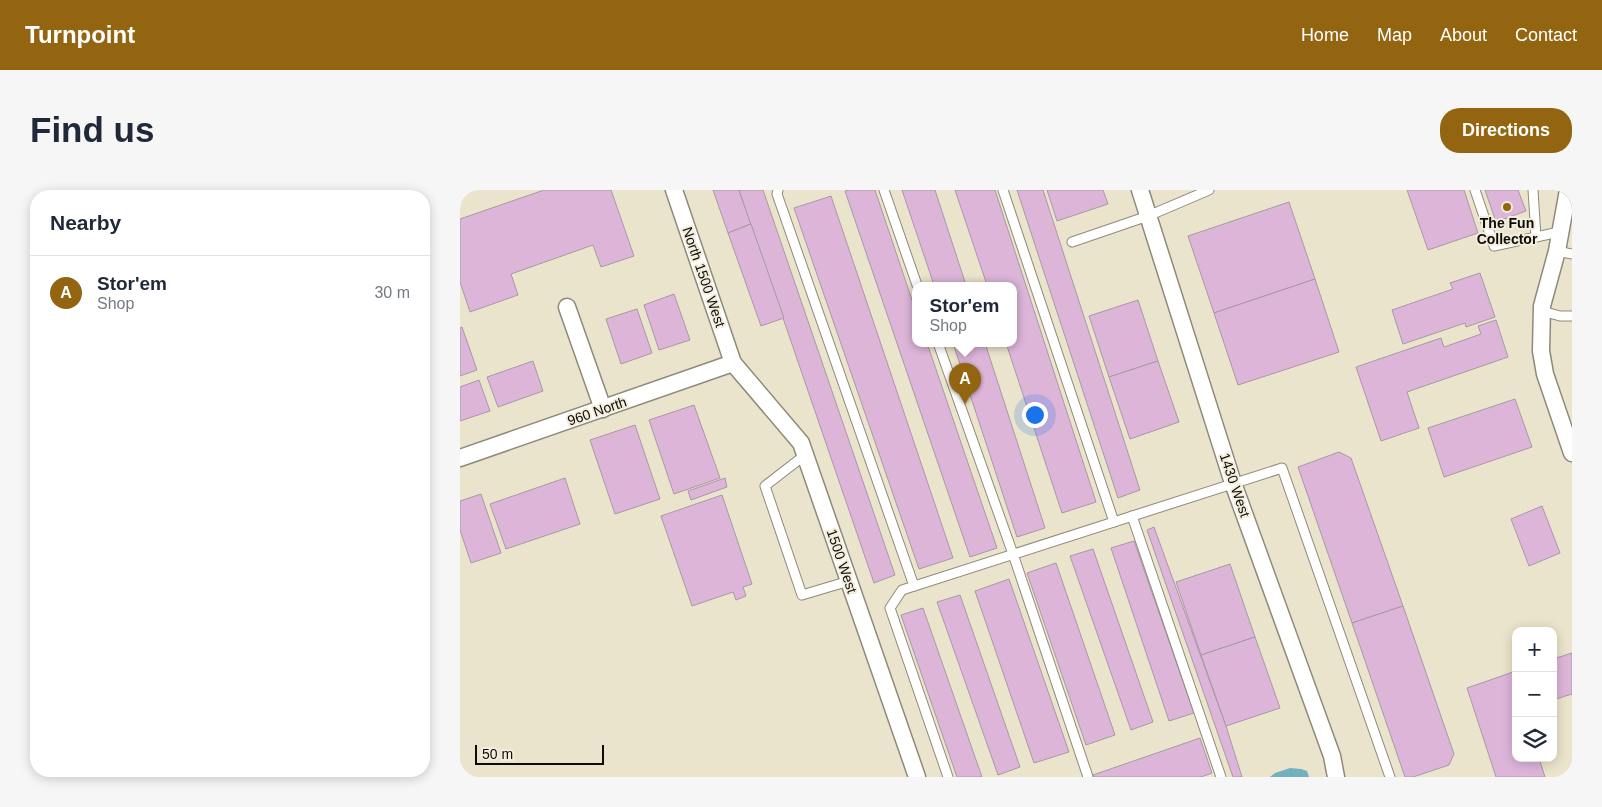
<!DOCTYPE html>
<meta charset="utf-8">
<style>
:root{--surface:#fff;--page:#f6f6f7;--text:#1f2937;--muted:#747a83;--line:#e0e1e3;--accent:#936511}
body{margin:0;font-family:Helvetica,sans-serif;background:var(--page);color:var(--text)}
.controls{position:absolute;right:15px;bottom:15px;display:grid;overflow:hidden;border-radius:10px;box-shadow:0 2px 12px #0003}
.controls button{width:45px;height:45px;display:grid;place-items:center;padding:0;border:0;border-bottom:1px solid var(--line);background:var(--surface);color:var(--text);font:25px sans-serif}
.scale{position:absolute;left:15px;bottom:12px;width:129px;box-sizing:border-box;padding-left:5px;border:2px solid #0d0b06;border-top:0;font-size:14px;line-height:18px;white-space:nowrap;color:#0d0b06;-webkit-text-stroke:4px #f2eddd;paint-order:stroke}
.you{position:absolute;left:574px;top:224px;width:18px;height:18px;margin:-12px;border:4px solid #fff;border-radius:50%;background:#1a73e8;box-shadow:0 0 0 8px #1a73e833}
.badge{display:grid;place-items:center;width:32px;height:32px;border-radius:50%;background:var(--accent);color:#fff;font-size:16px;font-weight:700}
.pin{position:absolute;translate:-50% -41px;filter:drop-shadow(0 1px 2px #0008)}
.pin::after{content:'';position:absolute;top:26px;width:18px;height:15px;background:inherit;clip-path:polygon(0 0,100% 0,50% 100%)}
.popup{position:absolute;left:452px;top:92px;width:105px;height:65px;box-sizing:border-box;display:grid;place-content:center;border-radius:10px;background:var(--surface);filter:drop-shadow(0 1px 4px #0005);font-size:16px;white-space:nowrap;color:var(--muted)}
.popup b{font-size:19px;color:var(--text)}
.popup::after{content:'';position:absolute;left:50%;top:100%;margin-left:-10px;border:10px solid transparent;border-top-color:var(--surface)}
.list{margin:0;padding:0;list-style:none}
h2{display:flex;justify-content:space-between;align-items:center;height:65px;margin:0;padding:0 20px;font-size:21px}
h2 small{font-size:16px;font-weight:400;color:var(--muted)}
.list li{display:grid;grid-template-columns:32px 1fr auto;gap:15px;align-items:center;box-sizing:border-box;height:75px;padding:0 20px;border-top:1px solid var(--line)}
.list b{display:block;font-size:19px;white-space:nowrap}
.list p{margin:0;font-size:16px;white-space:nowrap;color:var(--muted)}
.list em{font-size:16px;font-style:normal;color:var(--muted)}
.icon{flex:none;width:28px;height:28px;fill:none;stroke:currentColor;stroke-width:2;stroke-linecap:round;stroke-linejoin:round}
.map{position:relative;flex:none;width:1112px;height:587px;overflow:hidden;border-radius:20px}
header{display:flex;align-items:center;gap:30px;box-sizing:border-box;height:70px;padding:0 25px;background:var(--accent);color:#fff}
header strong{font-size:24px}
nav{display:flex;gap:28px;margin-inline-start:auto;font-size:18px}
.intro{display:flex;align-items:center;justify-content:space-between;box-sizing:border-box;height:120px;padding:0 30px}
h1{margin:0;font-size:35px}
.button{padding:12px 22px;border-radius:20px;background:var(--accent);color:#fff;font-size:18px;font-weight:700}
main{display:flex;gap:30px;padding:0 30px}
aside{flex:1;background:var(--surface);border-radius:20px;box-shadow:0 2px 12px #0003}
.map>svg:first-child{display:block}
</style>
<header>
<strong>Turnpoint</strong>
<nav><a>Home</a><a>Map</a><a>About</a><a>Contact</a></nav>
</header>
<div class="intro"><h1>Find us</h1><a class="button">Directions</a></div>
<main>
<aside>
<h2>Nearby<small></small></h2>
<ul class="list">
<li><span class="badge">A</span><div><b>Stor'em</b><p>Shop</p></div><em>30 m</em></li>
</ul>
</aside>
<div class="map">
<svg width="1112" height="587" viewBox="0 0 1112 587">
<rect width="100%" height="100%" fill="#f2eddd"/>
<!-- built -->
<path fill="#ebe4cc" fill-rule="evenodd" d="M0,0H1112V587H0ZM456,95H554V153H456ZM1056,441H1093V568H1056Z"/>
<!-- water -->
<polygon fill="#73b0be" points="830,578 841,579 847,581 849,587 810,587 815,583"/>
<!-- building -->
<g fill="#ddb5d9" stroke="#a699a4">
<polygon points="84,0 151,0 174,66 141,77 133,55 51,84 58,105 10,122 0,92 0,29"/>
<polygon points="253,0 279,0 291,34 268,43"/>
<polygon points="279,0 303,0 435,385 414,393"/>
<polygon points="389,0 415,0 456,122 456,153 467,153 537,358 510,367 385,1"/>
<polygon points="442,0 475,0 506,95 474,95"/>
<polygon points="495,0 535,0 636,312 602,323 546,153 554,153 554,95 527,95"/>
<polygon points="557,0 583,0 680,300 658,308"/>
<polygon points="587,0 643,0 648,14 597,31"/>
<polygon points="947,0 1004,0 1018,43 968,60"/>
<polygon points="1025,0 1058,0 1066,21 1036,32"/>
<polygon points="371,6 493,368 459,379 334,18"/>
<polygon points="829,12 855,89 754,123 728,46"/>
<polygon points="291,34 324,128 301,136 268,43"/>
<polygon points="1020,83 1035,127 1006,137 1005,133 943,154 932,120 993,99 990,93"/>
<polygon points="855,89 879,162 778,195 754,123"/>
<polygon points="214,104 230,150 199,160 184,115"/>
<polygon points="678,110 698,171 649,187 629,126"/>
<polygon points="177,119 192,163 161,174 146,129"/>
<polygon points="1036,130 1048,167 947,202 959,238 921,251 896,177 981,148 984,157 1021,144 1018,136"/>
<polygon points="2,137 17,180 0,186 0,138"/>
<polygon points="493,153 525,153 585,338 557,347"/>
<polygon points="73,171 83,201 38,217 27,187"/>
<polygon points="698,171 719,232 670,249 649,187"/>
<polygon points="19,190 30,221 0,231 0,197"/>
<polygon points="1055,209 1072,257 984,287 968,238"/>
<polygon points="234,215 260,288 214,304 189,230"/>
<polygon points="175,235 200,309 155,324 130,250"/>
<polygon points="879,262 891,268 943,416 892,433 838,277"/>
<polygon points="105,288 120,334 46,359 30,314"/>
<polygon points="265,288 267,297 231,310 228,301"/>
<polygon points="21,304 41,363 11,373 0,340 0,311"/>
<polygon points="262,305 292,394 283,397 286,406 276,410 273,402 232,416 201,326"/>
<polygon points="1082,316 1100,363 1069,376 1051,329"/>
<polygon points="694,337 766,536 782,587 773,587 687,340"/>
<polygon points="674,351 734,523 709,531 651,358"/>
<polygon points="633,359 693,532 671,540 610,366"/>
<polygon points="596,373 655,545 626,555 567,383"/>
<polygon points="770,374 795,447 741,465 716,392"/>
<polygon points="549,389 609,562 574,573 515,401"/>
<polygon points="500,405 560,577 538,585 477,412"/>
<polygon points="943,416 994,564 989,575 953,587 945,587 892,433"/>
<polygon points="463,418 522,587 497,587 441,425"/>
<polygon points="795,447 820,518 766,536 741,465"/>
<polygon points="1112,463 1112,504 1093,510 1093,469"/>
<polygon points="1056,481 1056,568 1079,568 1085,587 1036,587 1007,498"/>
<polygon points="740,548 752,583 741,587 634,587 633,585"/>
</g>
<g fill="none" stroke-linecap="round" stroke-linejoin="round">
<!-- lane casing -->
<g stroke="#8e8a7b" stroke-width="11">
<g id="lane">
<polyline points="318,0 317,4 454,396"/>
<polyline points="424,0 457,95"/>
<polyline points="543,0 654,332"/>
<polyline points="1015,0 1034,56 1099,42"/>
<polyline points="1073,0 1076,47"/>
<polyline points="612,52 688,26 749,0"/>
<polyline points="1097,61 1112,64"/>
<polyline points="1082,121 1100,126 1112,126"/>
<polyline points="478,153 553,364 628,587"/>
<polyline points="345,265 305,296 342,405 389,391"/>
<polyline points="672,326 761,587"/>
<polyline points="488,587 430,418 442,400 822,278 930,587"/>
</g>
</g>
<!-- street casing -->
<g stroke="#8e8a7b" stroke-width="19">
<g id="street">
<polyline points="214,0 273,173 341,253 457,587"/>
<polyline points="680,0 773,293 872,566 876,587"/>
<polyline points="1108,0 1097,61 1082,116 1081,161 1085,184 1112,263"/>
<polyline points="107,117 143,219"/>
<polyline points="0,268 273,173"/>
</g>
</g>
<!-- lane -->
<use href="#lane" stroke="#fff" stroke-width="9"/>
<!-- street -->
<use href="#street" stroke="#fff" stroke-width="16"/>
</g>
<!-- markers -->
<circle fill="#936511" stroke="#f2eddd" stroke-width="2" cx="1047" cy="17" r="5"/>
<g text-anchor="middle" stroke-width="4" stroke-linejoin="round" paint-order="stroke">
<!-- poi labels -->
<g font-size="14" font-weight="bold" fill="#0d0b06" stroke="#f2eddd">
<text x="1047" y="38">The Fun<tspan x="1047" dy="16">Collector</tspan></text>
</g>
<!-- street labels -->
<g font-size="14" fill="#0d0b06" stroke="#f2eddd">
<text transform="translate(244 87) rotate(71)" y="5">North 1500 West</text>
<text transform="translate(137 221) rotate(-19)" y="5">960 North</text>
<text transform="translate(775 295) rotate(71)" y="5">1430 West</text>
<text transform="translate(382 371) rotate(71)" y="5">1500 West</text>
</g>
</g>
</svg>
<div class="controls">
<button>+</button>
<button>−</button>
<button><svg class="icon" aria-label="layers" viewBox="0 0 24 24"><path d="M12 4l9 5-9 5-9-5zM3 14l9 5 9-5"/></svg></button>
</div>
<div class="scale">50 m</div>
<div class="you"></div>
<div class="pin badge" style="left:505px;top:214px">A</div>
<div class="popup"><b>Stor'em</b>Shop</div>
</div>
</main>
